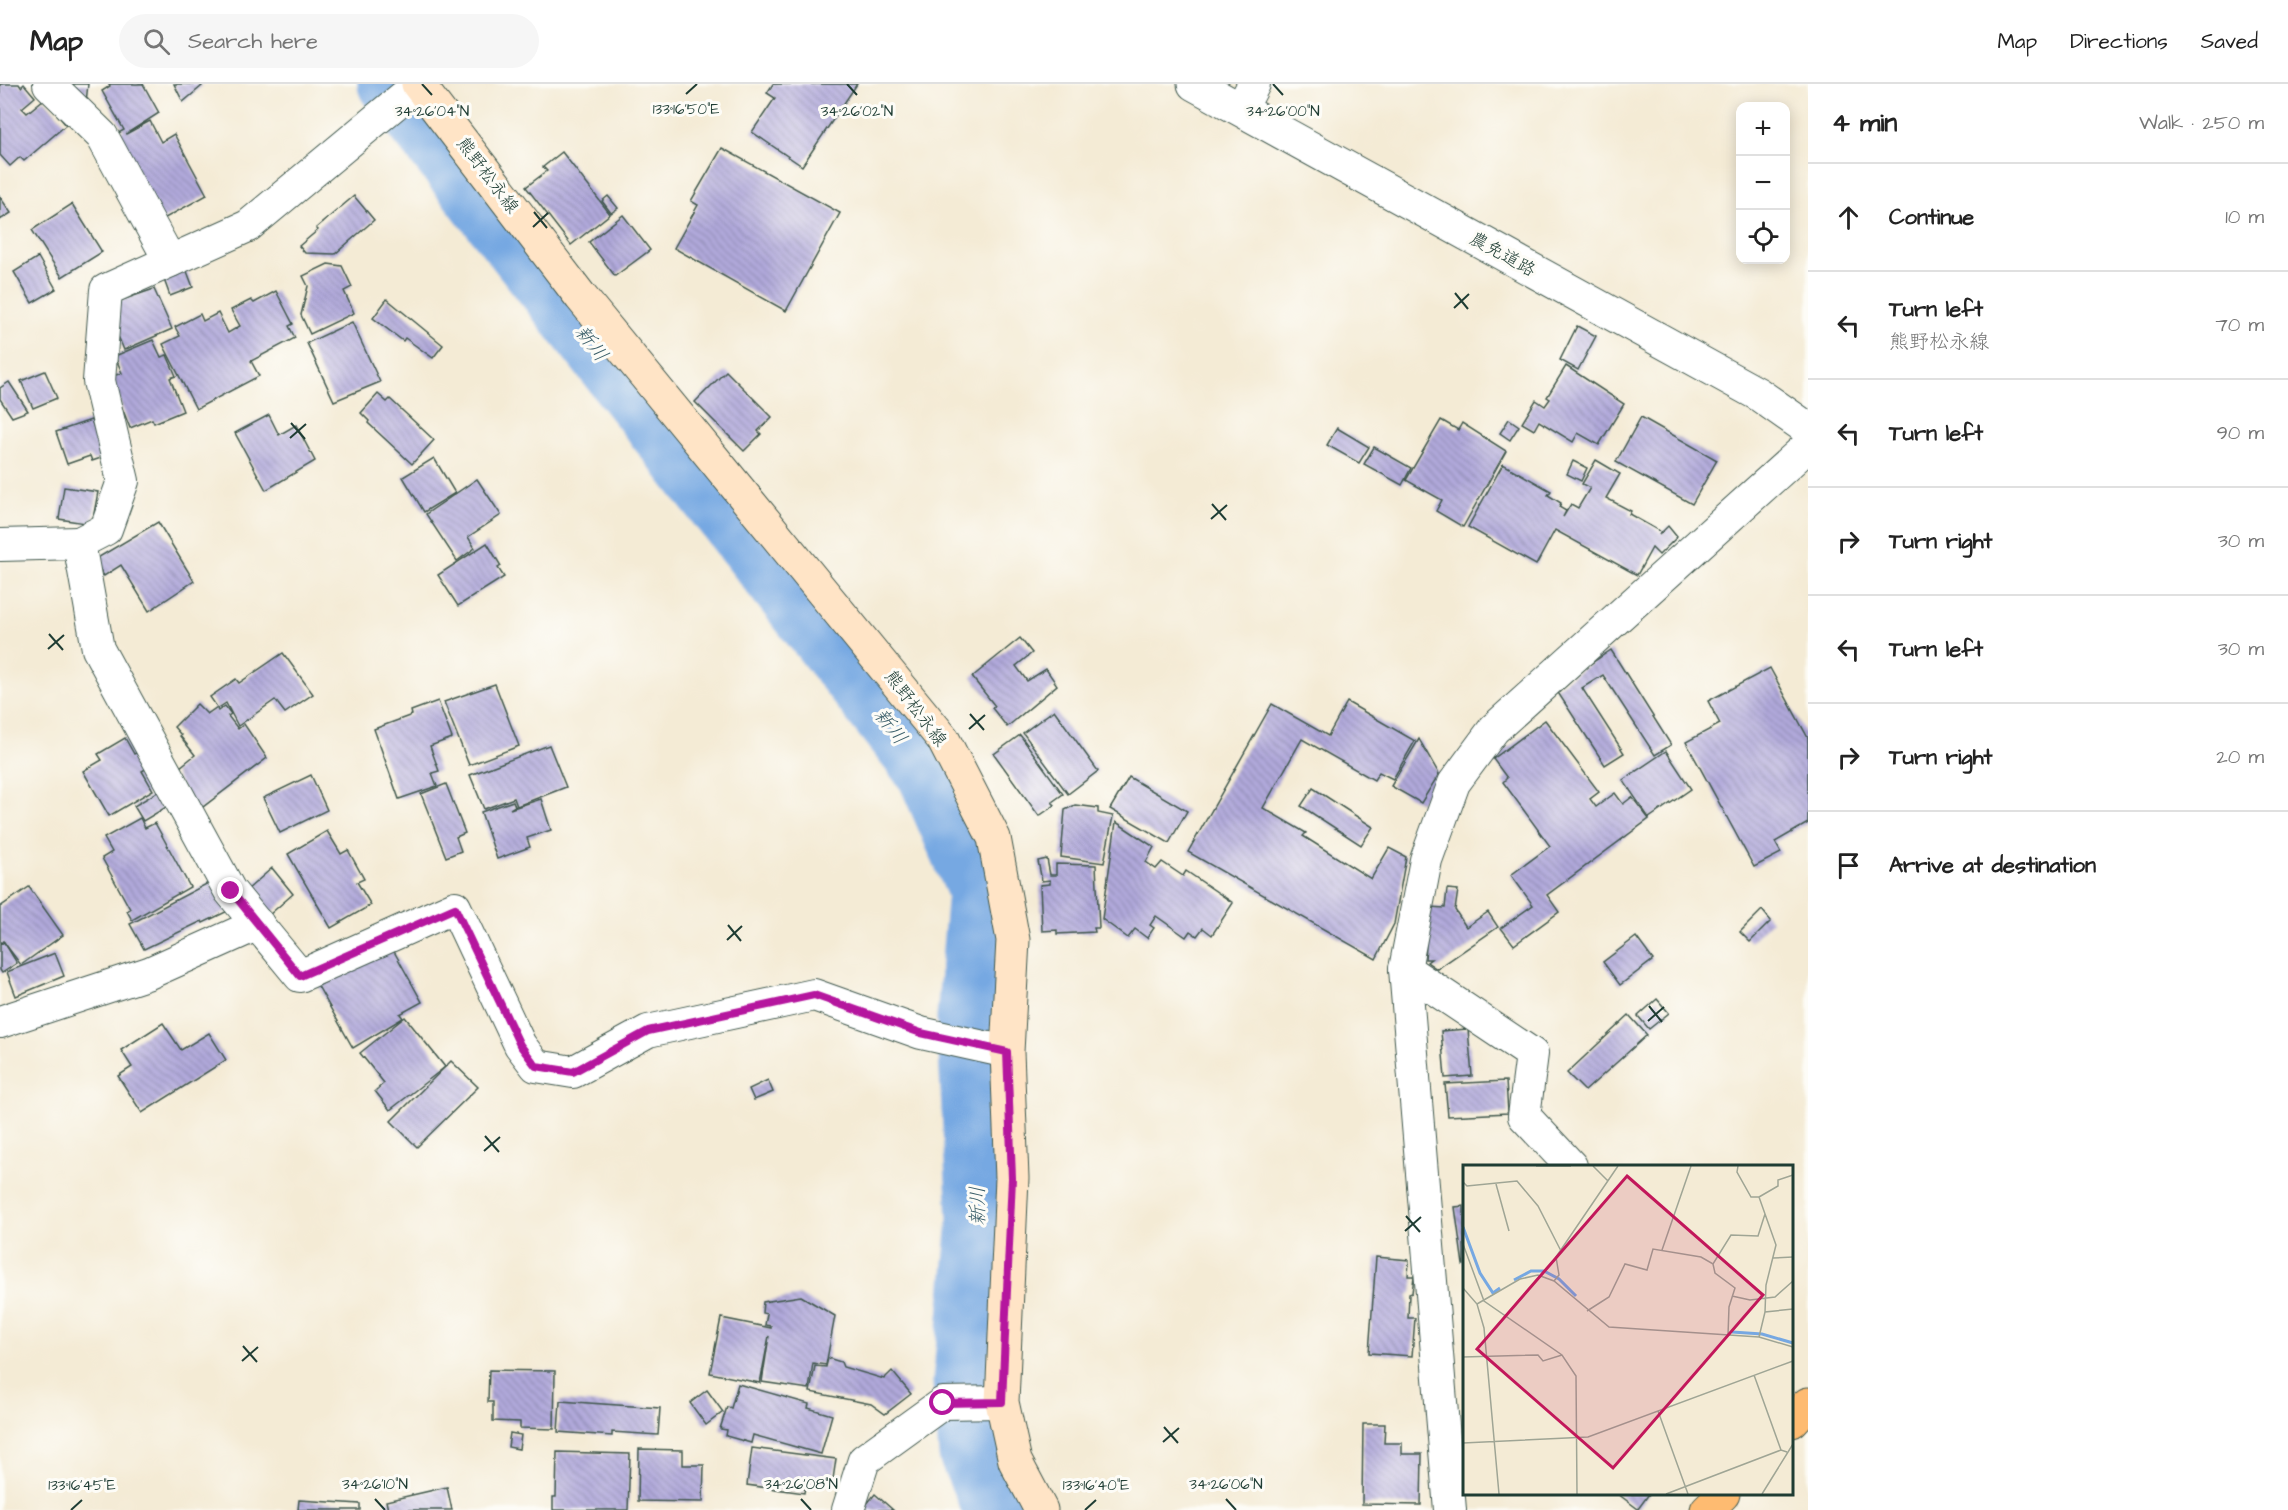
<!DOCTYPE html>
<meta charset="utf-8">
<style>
:root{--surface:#fff;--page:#f6f6f6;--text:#222;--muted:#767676;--line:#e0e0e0}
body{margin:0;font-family:"Architects Daughter","Klee One",sans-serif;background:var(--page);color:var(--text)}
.controls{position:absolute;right:18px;top:18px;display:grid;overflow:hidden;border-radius:12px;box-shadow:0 3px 15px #0003}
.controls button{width:54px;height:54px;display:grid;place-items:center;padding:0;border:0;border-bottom:2px solid var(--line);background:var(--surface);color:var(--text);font:30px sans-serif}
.stop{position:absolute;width:18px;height:18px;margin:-14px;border:4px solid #b5179e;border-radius:50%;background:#fff}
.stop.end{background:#b5179e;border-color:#fff;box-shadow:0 2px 6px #0008}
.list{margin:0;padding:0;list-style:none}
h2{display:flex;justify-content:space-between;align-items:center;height:78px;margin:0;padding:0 24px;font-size:26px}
h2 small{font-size:20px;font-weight:400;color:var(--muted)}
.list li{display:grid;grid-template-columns:39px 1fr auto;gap:18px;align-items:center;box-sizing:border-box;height:108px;padding:0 24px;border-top:2px solid var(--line)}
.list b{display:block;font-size:22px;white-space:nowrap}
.list p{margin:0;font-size:20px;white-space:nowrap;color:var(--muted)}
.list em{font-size:20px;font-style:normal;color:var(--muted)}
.icon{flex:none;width:33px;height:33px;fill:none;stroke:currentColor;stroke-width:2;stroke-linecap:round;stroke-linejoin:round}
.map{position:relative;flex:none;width:1808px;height:1426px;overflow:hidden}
header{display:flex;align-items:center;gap:36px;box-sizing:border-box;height:84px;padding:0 30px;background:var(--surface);border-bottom:2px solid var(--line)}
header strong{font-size:28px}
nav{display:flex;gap:33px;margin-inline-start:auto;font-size:21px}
.search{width:420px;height:54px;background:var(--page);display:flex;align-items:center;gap:15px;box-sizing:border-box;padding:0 21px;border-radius:33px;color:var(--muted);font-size:22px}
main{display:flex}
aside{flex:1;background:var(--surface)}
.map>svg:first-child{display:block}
</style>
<header>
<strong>Map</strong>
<div class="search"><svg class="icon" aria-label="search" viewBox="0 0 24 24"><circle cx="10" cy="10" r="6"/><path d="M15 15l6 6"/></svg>Search here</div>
<nav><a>Map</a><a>Directions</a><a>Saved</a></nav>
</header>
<main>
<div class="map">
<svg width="1808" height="1426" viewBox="0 0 1808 1426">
<defs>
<pattern id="building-back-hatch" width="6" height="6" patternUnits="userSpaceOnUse" patternTransform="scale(1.5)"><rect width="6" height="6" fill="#b1a9db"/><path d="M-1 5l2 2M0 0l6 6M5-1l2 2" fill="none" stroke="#8f8bb2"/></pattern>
</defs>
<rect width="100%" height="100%" fill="#fdfcf7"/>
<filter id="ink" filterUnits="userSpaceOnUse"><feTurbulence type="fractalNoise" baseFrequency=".0167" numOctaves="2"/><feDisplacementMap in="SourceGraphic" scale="12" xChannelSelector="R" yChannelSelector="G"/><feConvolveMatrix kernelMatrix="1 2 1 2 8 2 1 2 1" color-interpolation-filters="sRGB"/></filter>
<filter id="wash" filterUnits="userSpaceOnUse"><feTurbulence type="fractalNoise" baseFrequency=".008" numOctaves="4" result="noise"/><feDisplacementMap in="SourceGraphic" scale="24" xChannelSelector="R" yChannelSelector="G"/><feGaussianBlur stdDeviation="1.35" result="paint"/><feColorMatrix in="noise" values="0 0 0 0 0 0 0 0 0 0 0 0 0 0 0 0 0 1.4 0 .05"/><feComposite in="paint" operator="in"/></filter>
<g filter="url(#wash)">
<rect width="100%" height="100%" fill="#f4ebd5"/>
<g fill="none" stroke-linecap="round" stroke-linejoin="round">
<!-- river -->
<polyline stroke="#76a8e2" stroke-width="63" points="389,0 928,689 979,807 968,934 979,1136 964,1298 970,1370 995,1426"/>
</g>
<g id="blocks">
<!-- building -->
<g fill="url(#building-back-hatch)">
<polygon points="0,0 19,0 21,3 24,0 35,13 22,24 27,29 44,15 66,41 24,77 20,73 10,82 0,71"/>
<polygon points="63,0 88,0 86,18"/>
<polygon points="109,0 143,0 159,29 126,50 150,37 161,58 174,50 207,111 158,138 111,53 124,46 102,7 110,2"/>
<polygon points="174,0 200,0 202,2 183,18"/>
<polygon points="773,0 857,0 802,82 752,48 775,14 767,9"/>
<polygon points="722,64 840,129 786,227 674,164 698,121 691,117"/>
<polygon points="562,68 610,130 571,161 526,103 547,87 543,83"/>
<polygon points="354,112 374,136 335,170 305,169 299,162 318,146 316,144"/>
<polygon points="608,112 618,124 611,129 602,117"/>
<polygon points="0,113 11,129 0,136"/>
<polygon points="72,120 102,168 62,193 32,146"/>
<polygon points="623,131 650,166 615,192 589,158"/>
<polygon points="38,173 56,205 32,219 14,188"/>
<polygon points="328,180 342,182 352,203 344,207 354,229 310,250 301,231 308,202 303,192"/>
<polygon points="185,182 193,203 170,212 162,190"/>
<polygon points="154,205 172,245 124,266 116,247 119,217"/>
<polygon points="276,207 293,240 289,242 295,254 251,277 259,292 196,325 163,260 180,252 175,243 200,230 203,237 218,229 228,249 240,242 231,226 251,216 254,219"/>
<polygon points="387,215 443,261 433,274 405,254 403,257 373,234"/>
<polygon points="352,238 380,298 334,317 307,259"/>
<polygon points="1577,242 1596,252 1578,286 1560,276"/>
<polygon points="153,256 161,273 167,271 176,292 170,294 183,327 154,339 152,335 130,344 110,293 122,289 115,272"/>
<polygon points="1566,282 1624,320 1599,361 1578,349 1573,358 1539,337 1534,346 1522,339 1536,316 1545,322 1550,315 1547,313"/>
<polygon points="45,287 57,314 33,324 21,297"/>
<polygon points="726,287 772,333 758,347 761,350 744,367 695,318"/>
<polygon points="9,298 28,327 12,333 0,315 0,304"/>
<polygon points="378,310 387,318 390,315 434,356 412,380 368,339 369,337 361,329"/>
<polygon points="269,331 279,351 296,341 315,377 266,406 235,349"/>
<polygon points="1641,333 1717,376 1692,420 1616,378"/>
<polygon points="1509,335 1519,342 1510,356 1500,349"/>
<polygon points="91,336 104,373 92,377 90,372 67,380 56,348"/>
<polygon points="1441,336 1458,346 1462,339 1506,367 1463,443 1436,427 1442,416 1406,396"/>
<polygon points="1337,344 1369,363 1359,379 1327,361"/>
<polygon points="1374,363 1411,384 1402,401 1364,380"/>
<polygon points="434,374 455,409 424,428 403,393"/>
<polygon points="1596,376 1620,390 1606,414 1631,427 1629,430 1661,448 1659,451 1668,442 1677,453 1659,471 1652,464 1637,491 1555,446 1536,481 1468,443 1503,380 1551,407 1548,411 1561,419 1559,423 1566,427 1563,433 1571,420 1578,424 1590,404 1582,400"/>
<polygon points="1573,377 1587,384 1581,397 1567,390"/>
<polygon points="477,395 501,431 468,453 475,464 457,477 426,430"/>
<polygon points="64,403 98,408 92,440 59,435"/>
<polygon points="158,438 194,497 149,527 121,481 104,492 94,476"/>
<polygon points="487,459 501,482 498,484 504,493 458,522 438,491"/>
<polygon points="1020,554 1032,569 1016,582 1027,597 1046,585 1057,601 1007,643 992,624 995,622 972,593"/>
<polygon points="1611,566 1671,661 1655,671 1603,591 1582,604 1624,669 1605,681 1555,604"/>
<polygon points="283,569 313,610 285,629 275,616 238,642 226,619 217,625 218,627 225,622 231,630 228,632 238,645 244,640 267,674 195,729 174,688 195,671 180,652 181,651 174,643 197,620 207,630 217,623 210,613 236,595 239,599"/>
<polygon points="1770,584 1808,654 1808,739 1775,758 1781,769 1754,783 1686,658 1720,640 1708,617"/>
<polygon points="495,600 519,662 469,681 444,618"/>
<polygon points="438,617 452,654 430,662 439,687 432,689 437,702 399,715 374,645 412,631 411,627"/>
<polygon points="1347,618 1415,657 1393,695 1379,688 1374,696 1302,655 1263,724 1306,749 1303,752 1371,795 1389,764 1406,773 1394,840 1376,875 1188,768 1272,620 1328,652"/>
<polygon points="1054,626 1098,687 1068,710 1023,649"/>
<polygon points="1545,636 1599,708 1590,715 1596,723 1615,709 1623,720 1632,713 1649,735 1547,811 1559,828 1514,861 1501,844 1533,821 1511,791 1550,762 1503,698 1507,694 1493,675"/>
<polygon points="1020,651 1063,710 1052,718 1055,721 1039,732 994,670"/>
<polygon points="125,654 134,670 140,667 149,683 142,687 153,706 109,732 83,687 102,676 98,670"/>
<polygon points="1419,655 1439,690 1421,719 1391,702"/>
<polygon points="549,661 566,703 517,722 514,714 484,725 470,691"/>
<polygon points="1666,667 1691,705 1649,734 1623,696"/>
<polygon points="311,691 327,726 280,749 263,714"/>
<polygon points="1129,693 1187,727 1169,759 1110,725"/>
<polygon points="446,700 465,749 456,753 461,767 446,773 421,710"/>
<polygon points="1313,704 1373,743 1361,761 1301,722"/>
<polygon points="159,707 168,722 143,737 134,722"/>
<polygon points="541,715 551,746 527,754 530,763 497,775 481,728 513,717 515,722 510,725"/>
<polygon points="1075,721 1098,724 1098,729 1113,732 1104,779 1061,773 1065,726"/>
<polygon points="140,734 145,744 155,739 190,803 132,836 127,827 130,825 102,774 112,768 104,754"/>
<polygon points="1116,738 1154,763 1146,778 1156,785 1162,778 1183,792 1186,787 1233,819 1212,851 1203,844 1197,852 1190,847 1186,853 1156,832 1150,841 1154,844 1147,854 1135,845 1128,854 1102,835"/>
<polygon points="327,747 341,770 348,766 364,795 357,798 371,821 331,844 288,770"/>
<polygon points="1047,775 1050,791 1056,791 1056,780 1096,781 1099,844 1094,844 1095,848 1057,850 1057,846 1042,847 1040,801 1050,800 1050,796 1042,797 1038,777"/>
<polygon points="272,784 293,810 269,831 247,806"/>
<polygon points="214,796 230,826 203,839 202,837 144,865 130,840"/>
<polygon points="29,803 63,851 21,881 3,857 0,860 0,823"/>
<polygon points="1447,805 1458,806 1455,826 1466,843 1488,828 1498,843 1437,885 1427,878 1431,875 1425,875 1429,823 1445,824"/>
<polygon points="1762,826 1771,837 1750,858 1740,848"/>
<polygon points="1636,853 1653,876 1620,901 1603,878"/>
<polygon points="4,858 17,879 2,889 0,886 0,861"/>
<polygon points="391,862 422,918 400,930 403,934 353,964 318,902"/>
<polygon points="55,869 64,892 16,912 7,888"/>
<polygon points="1657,915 1669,929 1649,945 1638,932"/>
<polygon points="1629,931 1647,951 1585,1007 1567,989"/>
<polygon points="405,933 445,983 390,1026 375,1007 384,999 360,969"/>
<polygon points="163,939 181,966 209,949 226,976 142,1029 118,992 132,983 121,966"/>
<polygon points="1468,945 1472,992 1445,994 1441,947"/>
<polygon points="451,977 478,1003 417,1063 391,1037"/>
<polygon points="768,996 773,1008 754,1016 749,1005"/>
<polygon points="1506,997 1508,1029 1448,1032 1445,1000"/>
<polygon points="1464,1122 1464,1181 1463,1181 1455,1123"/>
<polygon points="1376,1173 1409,1176 1408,1192 1414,1192 1412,1209 1409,1210 1408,1234 1415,1234 1412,1272 1369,1269"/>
<polygon points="801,1212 835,1232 826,1281 813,1279 809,1305 762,1298 769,1252 760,1299 710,1289 721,1234 771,1244 771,1242 765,1241 767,1230 762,1229 763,1218"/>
<polygon points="828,1274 841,1278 843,1283 884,1295 892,1287 911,1310 885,1330 871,1320 810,1308 815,1282 826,1283"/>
<polygon points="489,1286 555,1287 554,1345 520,1344 520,1338 493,1337 493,1318 488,1318"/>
<polygon points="738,1300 809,1320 808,1324 832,1331 821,1370 753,1351 751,1359 726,1352 727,1346 720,1345 727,1323 731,1324"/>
<polygon points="707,1306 723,1328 706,1341 690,1319"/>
<polygon points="560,1317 660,1324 658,1351 612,1348 612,1352 558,1348"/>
<polygon points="1363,1340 1385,1340 1384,1359 1402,1359 1402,1370 1422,1370 1421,1421 1362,1420"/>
<polygon points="510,1349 521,1351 519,1365 508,1363"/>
<polygon points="752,1364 836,1375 832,1402 806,1398 804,1409 747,1401"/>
<polygon points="639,1365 683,1366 683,1381 704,1381 703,1418 638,1417"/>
<polygon points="557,1368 630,1370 628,1426 553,1426 553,1413 556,1413"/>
<polygon points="447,1403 452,1426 388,1426 386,1417"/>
<polygon points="875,1410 893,1426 862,1426"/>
<polygon points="1618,1410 1649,1410 1638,1425"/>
<polygon points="299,1416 360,1420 360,1426 298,1426"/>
</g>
</g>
</g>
<g filter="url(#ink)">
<use href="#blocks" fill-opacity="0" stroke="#3f574c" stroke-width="1.5"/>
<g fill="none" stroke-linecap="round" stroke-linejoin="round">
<!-- minor casing -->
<g stroke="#3f574c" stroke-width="34">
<g id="minor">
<polyline points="49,0 102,52 170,177"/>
<polyline points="1241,25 1254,0"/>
<polyline points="79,459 106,445 123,397 99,297 106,206 248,142 419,0"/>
<polyline points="0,461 79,459 98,565 230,807 300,892 455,823 520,961 536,982 573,988 648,947 814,911 921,949 1007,968"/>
<polyline points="1405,885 1532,970 1524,1032 1571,1082"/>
<polyline points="0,938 149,889 258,840"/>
<polyline points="848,1426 864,1376 943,1319 1002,1318"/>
<polyline points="1450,1426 1405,885 1426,776 1454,699 1494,645 1808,362"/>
</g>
</g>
<!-- tertiary casing -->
<g stroke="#3f574c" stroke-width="35">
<polyline id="tertiary" points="1194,0 1758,310 1808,345"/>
</g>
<!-- secondary casing -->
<g stroke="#3f574c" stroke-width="35">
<polyline id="secondary" points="418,0 581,213 943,655 994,754 1013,856 1007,968 1012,1094 1002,1318 1015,1377 1041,1426"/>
</g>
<!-- primary casing -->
<g stroke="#3f574c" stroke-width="35">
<g id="primary">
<polyline points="1792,1337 1808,1320"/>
<polyline points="1707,1426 1723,1410"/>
</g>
</g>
<!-- minor -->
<use href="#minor" stroke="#fff" stroke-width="32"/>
<!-- tertiary -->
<use href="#tertiary" stroke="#fff" stroke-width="33"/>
<!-- secondary -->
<use href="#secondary" stroke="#ffe4c6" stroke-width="33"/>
<!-- primary -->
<use href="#primary" stroke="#febb71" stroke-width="33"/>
</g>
</g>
<g fill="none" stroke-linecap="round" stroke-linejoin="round" filter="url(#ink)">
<!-- route -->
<polyline stroke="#b5179e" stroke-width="8" points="231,807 300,892 455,824 520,961 536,982 573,988 648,947 814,911 921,949 1007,968 1012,1094 1002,1318 943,1319"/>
</g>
<!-- ticks -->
<path fill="none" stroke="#1f3d34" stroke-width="2" d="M422,0L432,11M847,0L857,11M1273,0L1283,11M686,10L697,0M534,128L547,144M533,143L548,129M1455,209L1468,225M1454,224L1469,210M291,339L305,355M290,354L306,340M1212,420L1226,436M1211,435L1227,421M49,550L63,566M48,565L64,551M970,630L984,646M969,645L985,631M728,841L741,857M727,856L742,842M1649,922L1662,938M1648,937L1664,923M485,1052L499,1068M484,1067L500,1053M1406,1132L1420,1148M1405,1147L1421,1133M243,1262L257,1278M242,1277L258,1263M1164,1343L1178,1359M1163,1358L1179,1344M375,1415L385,1426M801,1415L811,1426M1226,1415L1236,1426M71,1426L82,1416M1085,1426L1096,1416"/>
<g text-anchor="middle" stroke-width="6" stroke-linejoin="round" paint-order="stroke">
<!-- street labels -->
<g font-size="18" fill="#1f3d34" stroke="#fdfcf7">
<text transform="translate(488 91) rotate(53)" y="6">熊野松永線</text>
<text transform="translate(1503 170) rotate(29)" y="6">農免道路</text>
<text transform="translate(916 624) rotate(53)" y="6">熊野松永線</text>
</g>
<!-- water labels -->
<g font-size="20" font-style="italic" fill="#395d68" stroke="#fdfcf7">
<text transform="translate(592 259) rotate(52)" y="7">新川</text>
<text transform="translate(891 642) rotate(52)" y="7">新川</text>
<text transform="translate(977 1122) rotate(-91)" y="7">新川</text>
</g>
</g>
<!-- overview -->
<g transform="translate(1463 1081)">
<rect width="330" height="330" fill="#f4ebd5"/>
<path fill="none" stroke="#76a8e2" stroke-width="3" d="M0,62L17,108L30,128L37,123M51,115L68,106H81L96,114L113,131M269,167L299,169L330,178"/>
<path fill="none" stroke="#9fa595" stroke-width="1.5" d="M73,1H108M130,1L145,16M275,1L274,7L288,32H296L313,80L303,120L302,147M0,17L4,21L54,16L75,41L98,86M33,19L46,66M296,32L315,21V15L330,10M0,79L21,136L99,190L113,211L114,329M199,85L228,1M310,93L330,92M250,99L252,108L272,123L266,142L265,170M91,116L96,110L93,92L155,1M0,123L14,139L21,163L36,329M269,131L287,135L312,132L330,116M14,139L57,114L75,110L91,116L146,162L296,172L330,182M124,146L146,132L162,99L184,105L190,84L238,92L250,99L268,70L295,71L302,49M296,172L302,147L330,144M0,192L75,190L80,196L99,190M291,210L318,285M195,246L225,329M0,278L125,272L330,196M203,329L318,285L324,287M299,329L330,279"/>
<path fill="#c2185b" fill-opacity="0.15" stroke="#c2185b" stroke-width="3" d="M164,11L300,130L150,303L14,184Z"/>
<rect width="330" height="330" fill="none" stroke="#1f3d34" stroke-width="3"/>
</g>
<g font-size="15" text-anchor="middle" fill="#1f3d34" stroke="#fdfcf7" stroke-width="6" stroke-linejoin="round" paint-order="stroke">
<text x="686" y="30">133°16'50"E</text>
<text x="432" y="32">34°26'04"N</text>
<text x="857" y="32">34°26'02"N</text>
<text x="1283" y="32">34°26'00"N</text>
<text x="375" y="1405">34°26'10"N</text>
<text x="801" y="1405">34°26'08"N</text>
<text x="1226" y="1405">34°26'06"N</text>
<text x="82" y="1406">133°16'45"E</text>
<text x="1096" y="1406">133°16'40"E</text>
</g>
</svg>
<div class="controls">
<button>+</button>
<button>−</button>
<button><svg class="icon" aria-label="locate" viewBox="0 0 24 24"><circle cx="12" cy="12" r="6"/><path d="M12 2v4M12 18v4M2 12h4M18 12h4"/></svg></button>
</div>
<div class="stop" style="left:943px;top:1319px"></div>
<div class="stop end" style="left:231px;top:807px"></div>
</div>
<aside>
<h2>4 min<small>Walk · 250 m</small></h2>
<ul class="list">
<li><svg class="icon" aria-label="ahead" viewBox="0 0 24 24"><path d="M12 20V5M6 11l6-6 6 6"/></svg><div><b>Continue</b></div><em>10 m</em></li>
<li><svg class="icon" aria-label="left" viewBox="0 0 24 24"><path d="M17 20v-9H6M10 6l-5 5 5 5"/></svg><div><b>Turn left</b><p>熊野松永線</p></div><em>70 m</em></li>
<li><svg class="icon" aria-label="left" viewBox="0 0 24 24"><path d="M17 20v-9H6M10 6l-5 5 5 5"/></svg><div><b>Turn left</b></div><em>90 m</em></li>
<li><svg class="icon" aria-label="right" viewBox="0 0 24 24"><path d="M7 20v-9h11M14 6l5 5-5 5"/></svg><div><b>Turn right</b></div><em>30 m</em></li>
<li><svg class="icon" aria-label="left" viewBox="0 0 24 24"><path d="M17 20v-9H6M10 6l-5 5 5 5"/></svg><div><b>Turn left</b></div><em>30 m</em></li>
<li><svg class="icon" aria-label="right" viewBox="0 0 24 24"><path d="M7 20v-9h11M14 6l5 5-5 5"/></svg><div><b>Turn right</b></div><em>20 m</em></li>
<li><svg class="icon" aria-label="arrive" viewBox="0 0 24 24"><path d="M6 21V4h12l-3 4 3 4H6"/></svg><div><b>Arrive at destination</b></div></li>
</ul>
</aside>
</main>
